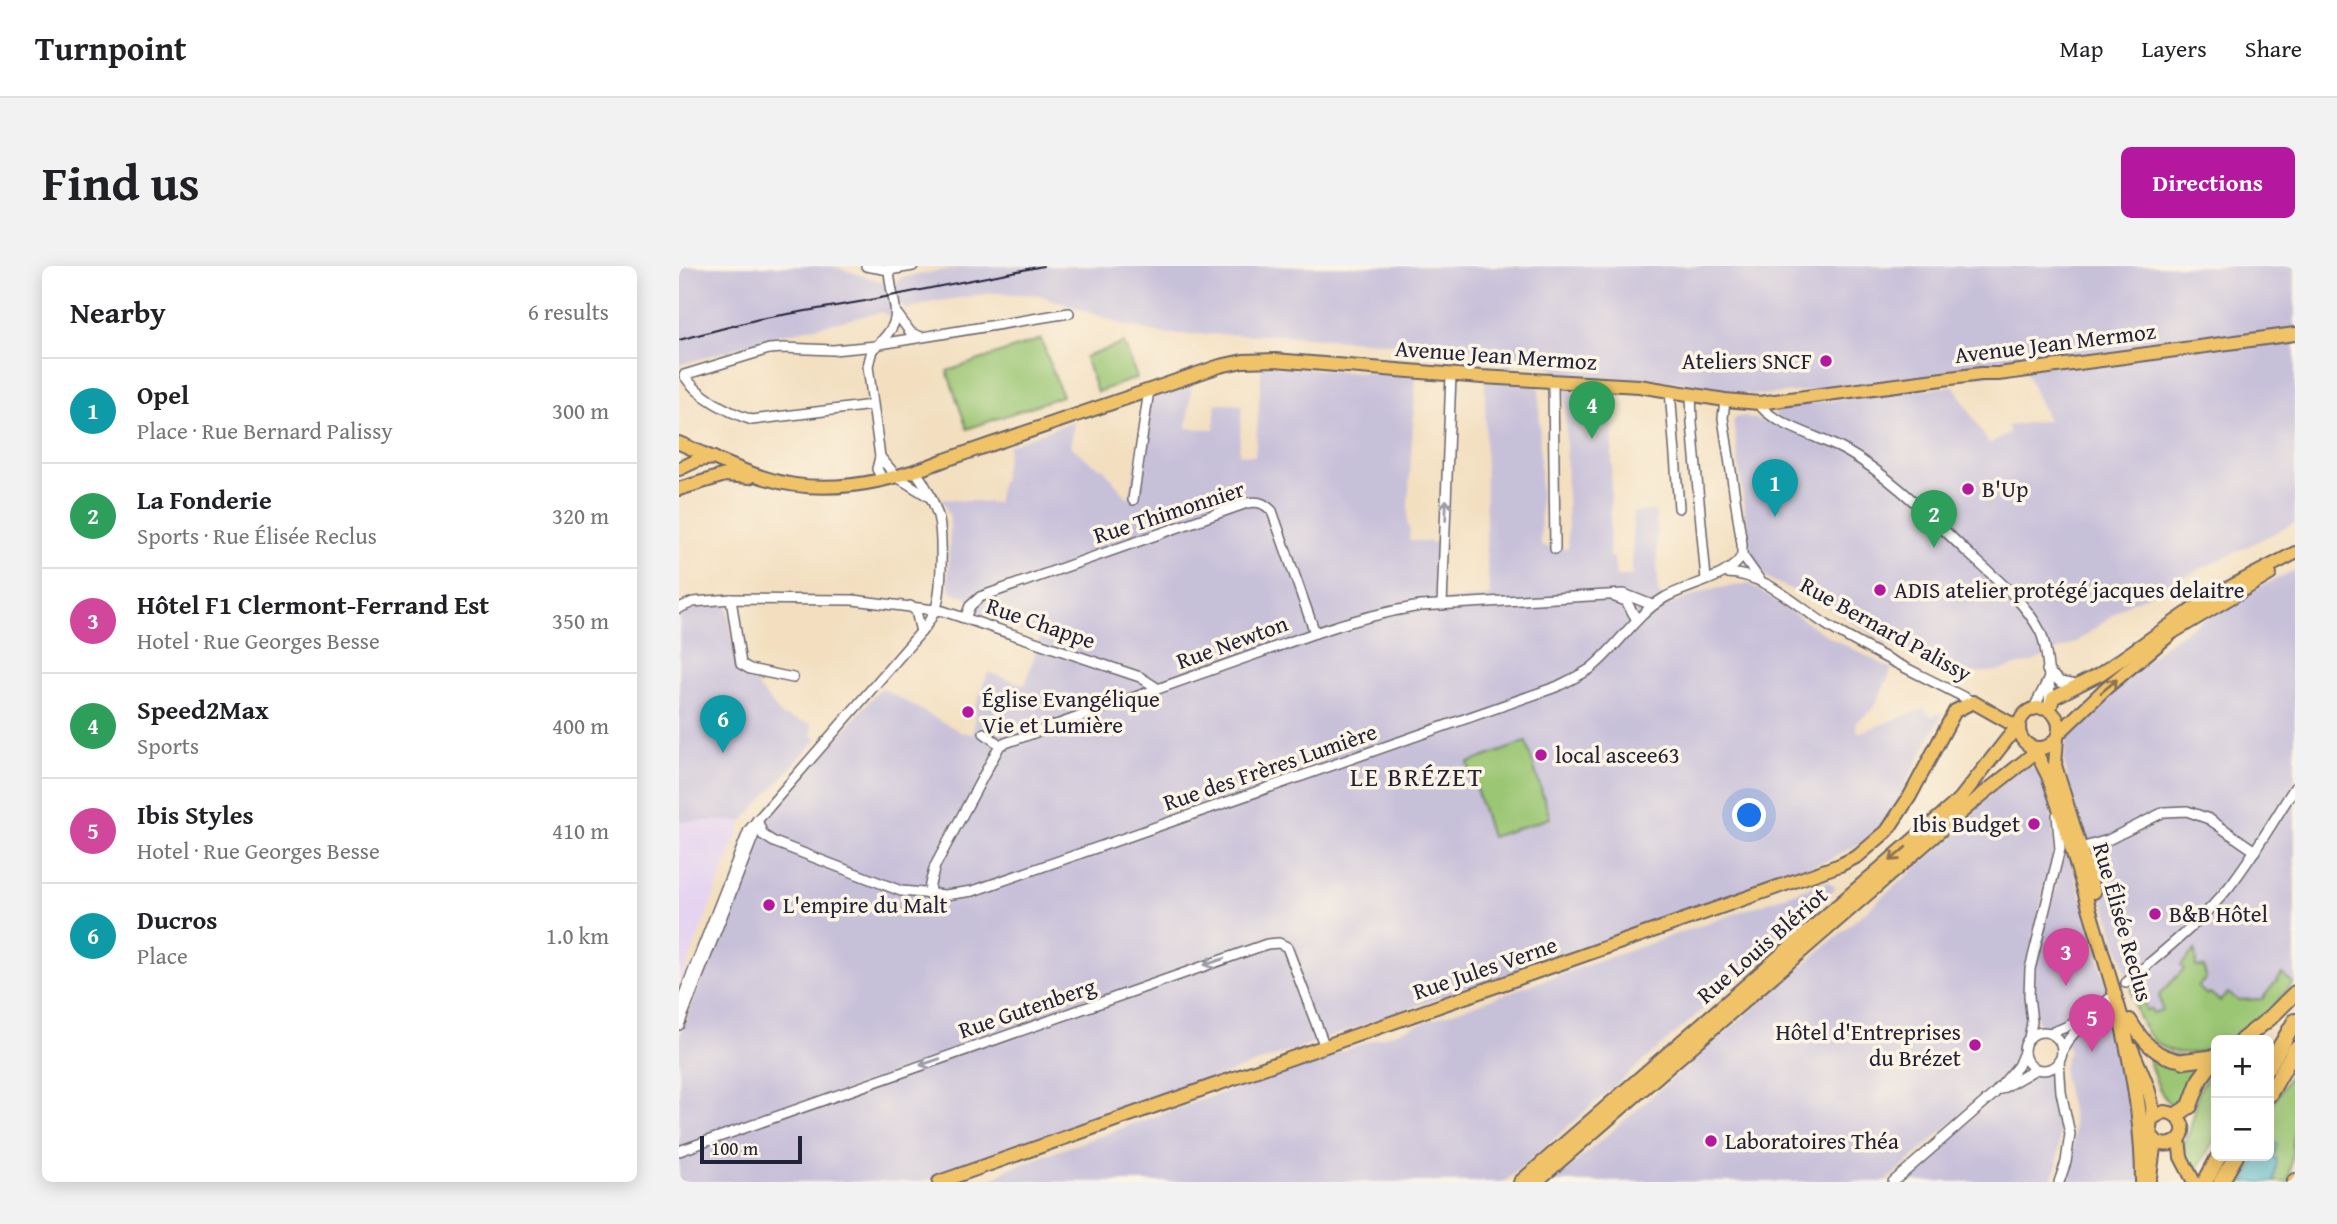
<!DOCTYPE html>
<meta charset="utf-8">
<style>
:root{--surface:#fff;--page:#f2f2f2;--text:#202124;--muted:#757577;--line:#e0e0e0;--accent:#b5179e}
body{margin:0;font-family:"Gentium Book Plus",serif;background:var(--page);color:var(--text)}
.controls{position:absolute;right:21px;bottom:21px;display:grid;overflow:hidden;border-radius:10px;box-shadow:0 4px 18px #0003}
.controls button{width:63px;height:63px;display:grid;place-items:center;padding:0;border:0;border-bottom:2px solid var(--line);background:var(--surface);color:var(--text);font:35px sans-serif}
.scale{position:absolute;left:21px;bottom:18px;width:102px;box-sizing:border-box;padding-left:7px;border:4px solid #22223b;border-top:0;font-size:19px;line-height:24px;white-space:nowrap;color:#22223b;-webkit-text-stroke:5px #fcf5e5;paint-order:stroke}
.you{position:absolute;left:1071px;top:550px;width:24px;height:24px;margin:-18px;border:5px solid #fff;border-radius:50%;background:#1a73e8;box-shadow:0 0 0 10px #1a73e833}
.badge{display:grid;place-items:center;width:46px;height:46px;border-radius:50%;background:var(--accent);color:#fff;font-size:23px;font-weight:700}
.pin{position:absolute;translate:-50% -58px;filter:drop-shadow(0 2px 4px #0008)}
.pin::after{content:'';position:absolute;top:37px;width:24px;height:21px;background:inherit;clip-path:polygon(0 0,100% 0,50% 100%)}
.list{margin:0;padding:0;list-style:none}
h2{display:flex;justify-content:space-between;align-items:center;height:91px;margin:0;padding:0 28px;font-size:30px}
h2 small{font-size:23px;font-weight:400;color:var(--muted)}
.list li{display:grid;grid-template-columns:46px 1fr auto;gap:21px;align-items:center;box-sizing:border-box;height:105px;padding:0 28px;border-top:2px solid var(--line)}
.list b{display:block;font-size:26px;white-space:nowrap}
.list p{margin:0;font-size:23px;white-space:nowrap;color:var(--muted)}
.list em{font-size:23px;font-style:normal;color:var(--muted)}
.map{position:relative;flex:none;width:1616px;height:916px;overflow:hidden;border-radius:10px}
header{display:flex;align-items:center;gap:42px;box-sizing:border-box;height:98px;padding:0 35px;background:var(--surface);border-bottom:2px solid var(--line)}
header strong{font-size:33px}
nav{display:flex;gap:38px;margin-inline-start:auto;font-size:24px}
.intro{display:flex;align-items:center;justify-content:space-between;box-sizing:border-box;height:168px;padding:0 42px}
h1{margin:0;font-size:49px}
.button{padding:18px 32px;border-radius:10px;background:var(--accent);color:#fff;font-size:24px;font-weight:700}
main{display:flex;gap:42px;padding:0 42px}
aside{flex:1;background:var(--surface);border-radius:10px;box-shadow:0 4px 18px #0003}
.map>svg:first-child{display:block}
</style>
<header>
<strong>Turnpoint</strong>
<nav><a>Map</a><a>Layers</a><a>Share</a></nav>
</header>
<div class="intro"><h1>Find us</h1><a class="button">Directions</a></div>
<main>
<aside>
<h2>Nearby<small>6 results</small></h2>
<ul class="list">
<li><span class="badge" style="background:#0f9aa8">1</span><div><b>Opel</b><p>Place · Rue Bernard Palissy</p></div><em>300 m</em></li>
<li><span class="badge" style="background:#2e9e5b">2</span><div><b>La Fonderie</b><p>Sports · Rue Élisée Reclus</p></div><em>320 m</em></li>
<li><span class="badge" style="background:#d1479c">3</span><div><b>Hôtel F1 Clermont-Ferrand Est</b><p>Hotel · Rue Georges Besse</p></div><em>350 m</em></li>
<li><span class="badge" style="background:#2e9e5b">4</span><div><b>Speed2Max</b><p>Sports</p></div><em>400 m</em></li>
<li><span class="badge" style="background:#d1479c">5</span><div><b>Ibis Styles</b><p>Hotel · Rue Georges Besse</p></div><em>410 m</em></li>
<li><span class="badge" style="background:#0f9aa8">6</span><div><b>Ducros</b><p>Place</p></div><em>1.0 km</em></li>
</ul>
</aside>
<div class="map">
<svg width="1616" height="916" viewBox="0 0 1616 916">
<rect width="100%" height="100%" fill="#fcf5e5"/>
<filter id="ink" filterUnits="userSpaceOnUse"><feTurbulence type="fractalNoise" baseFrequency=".0143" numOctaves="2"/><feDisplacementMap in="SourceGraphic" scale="14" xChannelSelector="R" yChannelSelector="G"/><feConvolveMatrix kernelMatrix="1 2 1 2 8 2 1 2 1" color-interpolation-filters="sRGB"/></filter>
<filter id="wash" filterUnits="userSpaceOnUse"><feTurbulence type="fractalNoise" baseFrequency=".00686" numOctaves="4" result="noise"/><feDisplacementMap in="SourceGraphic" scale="28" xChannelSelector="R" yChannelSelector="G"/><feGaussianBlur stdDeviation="1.57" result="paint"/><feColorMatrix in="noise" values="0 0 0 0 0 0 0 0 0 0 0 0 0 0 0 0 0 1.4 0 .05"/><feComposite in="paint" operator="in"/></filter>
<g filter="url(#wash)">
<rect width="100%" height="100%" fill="#f3dfc0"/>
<!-- built -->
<polygon fill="#e5d3f1" points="0,555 64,555 0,720"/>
<!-- industrial -->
<g fill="#c7c0d9">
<polygon points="0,0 154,0 204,16 209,21 213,40 211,51 203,46 97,70 0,99"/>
<polygon points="288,0 1616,0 1616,257 1444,341 1398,376 1353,396 1318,405 1295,407 1276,405 1231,391 1143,337 1091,314 1083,306 1076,300 1071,284 1054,155 1058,151 1066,150 1095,159 1097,141 1275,120 1310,178 1331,166 1328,160 1369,154 1346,105 1082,129 1058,128 994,115 874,109 874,101 834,92 833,105 826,105 826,90 769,81 597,69 488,68 449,60 360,29 313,27 254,36 227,44 218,34 216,20 221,12"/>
<polygon points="583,99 737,111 728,257 731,264 730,274 761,277 760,335 811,331 807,286 806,116 860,118 862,280 889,283 886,119 935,122 930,291 935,292 937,311 953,309 954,246 977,245 979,327 991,339 1031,323 1071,318 1150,371 1213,403 1197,438 1190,447 1177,456 1179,467 1245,443 1252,450 1264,447 1212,547 1203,559 1184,576 1150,594 242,916 0,916 0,771 78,569 85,556 202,422 282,466 294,468 297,439 309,406 346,419 361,372 305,352 294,346 287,330 275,327 271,323 269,316 271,252 263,233 318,237 330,179 395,155 392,180 410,195 425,203 450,234 469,131 513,116 508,162 535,163 537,137 563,139 560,188 576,190"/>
<polygon points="1616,304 1616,715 1595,740 1552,774 1537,774 1537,781 1501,786 1486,783 1456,746 1452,724 1416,603 1394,544 1385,495 1387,475 1390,467 1420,434 1491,375 1562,330"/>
<polygon points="48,339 58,395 103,450 133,458 133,470 139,472 64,555 0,555 0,349 15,342"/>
<polygon points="1350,500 1359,504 1364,511 1369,528 1375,567 1375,584 1347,702 1347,759 1339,777 1338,790 1328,806 1207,916 874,916 1268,575 1291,548 1338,503"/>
<polygon points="1387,583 1406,642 1457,828 1462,916 1386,916 1394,891 1395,858 1384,808 1384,801 1390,784 1387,775 1379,765 1366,762 1359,757 1353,731 1354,704"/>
<polygon points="1149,615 1156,622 1112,667 825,916 307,916 331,902 451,859"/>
<polygon points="1350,803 1355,806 1371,807 1381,862 1378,901 1371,916 1216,916"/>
</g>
<!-- green -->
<g fill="#9bc673" stroke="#5e7457" stroke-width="2">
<polygon points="362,73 383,130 288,163 268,105"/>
<polygon points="445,77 458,112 418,126 406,91"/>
<polygon points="847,476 871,552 812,571 789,497"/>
<path d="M1516,684L1517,701H1525L1527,712L1519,721L1528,729L1531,727L1541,735L1549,727L1559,734L1583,733L1603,708L1614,717C1595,740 1570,774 1537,774V781C1485,800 1461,772 1452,724L1461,716L1468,724L1463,726L1467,744L1472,743L1473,747L1483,744L1480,729L1505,703L1502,699Z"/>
<path d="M1466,782L1526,797L1506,840C1483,851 1472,798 1466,782Z"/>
<polygon points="1537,797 1537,871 1516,907 1505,887 1505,879 1511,864 1520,825"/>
<polygon points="1616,799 1616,860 1610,916 1551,916 1566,890 1590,890 1590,846"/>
</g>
<!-- water -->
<polygon fill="#54bed0" stroke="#3b7086" stroke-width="2" points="1592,874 1598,877 1595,892 1598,894 1595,916 1565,916 1579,890 1590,890"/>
</g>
<g filter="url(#ink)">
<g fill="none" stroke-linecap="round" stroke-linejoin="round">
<!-- minor casing -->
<g stroke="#6b646a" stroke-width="12">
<g id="minor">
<path d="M187,0L210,4C213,46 230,51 193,84L189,100L201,191L198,203L204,214"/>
<polyline points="210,4 234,0"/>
<polyline points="218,48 232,67 240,70"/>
<polyline points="201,78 390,47"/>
<polyline points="874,115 876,283"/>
<polyline points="991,124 1000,242"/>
<polyline points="1012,128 1013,157 1027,313"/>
<polyline points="1046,134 1044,152 1063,278 1063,289 1080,313"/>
<path d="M1080,137C1089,157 1145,172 1167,185C1213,211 1250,250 1289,287C1315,311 1344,333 1361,365C1368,378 1372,423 1370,438"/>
<path d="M193,139L73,154C49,146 19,131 5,109L90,83L104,82L154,84L197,80"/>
<polyline points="201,191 218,211 252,232"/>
<polyline points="454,234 470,124"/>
<path d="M1048,307C1088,308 1118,341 1151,361C1197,389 1247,411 1294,436"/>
<polyline points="936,331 947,335 958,354"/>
<polyline points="52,333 62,398 71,403 114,412"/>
<polyline points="763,339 772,109"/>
<polyline points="231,340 237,345 242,366"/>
<polyline points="0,342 14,336 52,333 174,334 264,345 461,411 478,422"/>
<path d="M286,352L291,340L301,331L568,237C580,235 585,237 593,245L636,367"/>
<polyline points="1368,404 1381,416 1397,419"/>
<polyline points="1355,442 1369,414"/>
<polyline points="305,467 321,479"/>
<path d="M78,554L84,569L95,576L222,625L266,629L294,625L877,421C889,415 900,410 911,403C938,382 955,350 985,332C1007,319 1054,311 1063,289"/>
<polyline points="1402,582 1429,574 1485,546 1508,545 1530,553 1576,585"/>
<path d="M250,629L251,618L256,600L321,479L636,367C671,355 704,346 741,340L945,328L973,339"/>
<path d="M1447,717C1482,687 1521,657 1550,621C1575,589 1595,554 1616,521"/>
<path d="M0,741L70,564L242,366C248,359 253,351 257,342C263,325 264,268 259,250C254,234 247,219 237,206"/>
<polyline points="0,759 76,566 78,555"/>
<circle cx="1364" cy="785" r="19"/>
<path d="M1371,767C1393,760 1413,748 1430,733"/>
<polyline points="1350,772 1353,756 1350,730 1351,703 1381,583 1378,549"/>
<polyline points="1383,785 1390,773 1407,753"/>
<polyline points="1380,795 1382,826 1391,868 1387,896 1380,916"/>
<polyline points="1322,823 1357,803"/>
<polyline points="0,885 588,678 600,677 608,681 646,781"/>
<polyline points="1214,916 1315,828 1339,800 1345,786"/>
</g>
</g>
<!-- major casing -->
<g stroke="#6b646a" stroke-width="16">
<g id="major">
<path d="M0,177C28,189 56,203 86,212C144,231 211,216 266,194L541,100L564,95L596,94L803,111L960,120L1046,134L1080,137L1302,108H1319L1616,68"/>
<polyline points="0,203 19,194 35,192"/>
<polyline points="0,223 46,209 71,211"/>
<circle cx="1360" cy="462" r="20"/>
<polyline points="1371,444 1374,432 1421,408 1530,332 1616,287"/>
<polyline points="1380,467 1427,422 1494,366 1591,308"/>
<polyline points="1378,472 1376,499 1415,626"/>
<polyline points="1358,482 1359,490 1369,510 1384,554 1447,766"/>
<path d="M1451,754C1464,776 1477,792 1505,795"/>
<path d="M1453,783C1460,801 1471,821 1473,840C1475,851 1467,862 1474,872C1479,879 1490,881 1498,875C1512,864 1500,846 1485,846L1474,852"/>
<polyline points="1500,873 1502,891 1515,916"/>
<polyline points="260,916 1161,599 1179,590 1208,565 1231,530 1276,445 1294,436 1340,462"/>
<polyline points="841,916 1281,533 1332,468 1340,462"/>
<polyline points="857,916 1299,532 1353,489 1353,481"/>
</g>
</g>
<!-- highway casing -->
<g stroke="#6b646a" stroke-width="18">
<g id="highway">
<path d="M1444,760C1456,812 1464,863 1464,916"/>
<polyline points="1563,774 1591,752 1616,727"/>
<polyline points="1505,795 1537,791"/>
<polyline points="1590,800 1616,755"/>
<polyline points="1590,829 1616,783"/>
<polyline points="1497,849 1511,840 1521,813 1537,791"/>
<polyline points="1470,911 1475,874"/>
<polyline points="1526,916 1540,890"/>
<polyline points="1542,916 1557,890"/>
<polyline points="1616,916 1616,915"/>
</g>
</g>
<!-- minor -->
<use href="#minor" stroke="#fff" stroke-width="9"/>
<!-- major -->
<use href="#major" stroke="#f1c369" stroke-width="12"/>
<!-- highway -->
<use href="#highway" stroke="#f1c369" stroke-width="14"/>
<!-- rail -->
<polyline stroke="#22223b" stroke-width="2" points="0,74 80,53 186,35 364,0"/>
</g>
<!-- one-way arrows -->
<defs><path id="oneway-shaft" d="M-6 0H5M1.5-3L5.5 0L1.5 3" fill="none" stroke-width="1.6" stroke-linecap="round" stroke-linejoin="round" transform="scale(1.75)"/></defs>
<g stroke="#9c9ca7">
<use href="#oneway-shaft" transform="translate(767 244) rotate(-88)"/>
<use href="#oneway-shaft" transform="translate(535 696) rotate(161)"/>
<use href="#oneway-shaft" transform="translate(251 796) rotate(161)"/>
</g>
<g stroke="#8a7252">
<use href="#oneway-shaft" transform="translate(1430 420) rotate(-40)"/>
<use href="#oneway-shaft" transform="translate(1219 588) rotate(139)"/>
</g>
</g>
<!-- markers -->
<g fill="#b5179e" stroke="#fcf5e5" stroke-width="2.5">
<circle cx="1147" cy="95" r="7"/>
<circle cx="1289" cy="223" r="7"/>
<circle cx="1201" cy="324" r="7"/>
<circle cx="289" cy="446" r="7"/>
<circle cx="862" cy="489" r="7"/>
<circle cx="1355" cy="558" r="7"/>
<circle cx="90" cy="639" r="7"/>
<circle cx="1476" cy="648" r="7"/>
<circle cx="1296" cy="779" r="7"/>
<circle cx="1032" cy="875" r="7"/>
</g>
<g text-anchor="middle" stroke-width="7" stroke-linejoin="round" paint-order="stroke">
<!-- street labels -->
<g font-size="23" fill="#22223b" stroke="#fcf5e5">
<text transform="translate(1376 77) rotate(-7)" y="8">Avenue Jean Mermoz</text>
<text transform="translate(817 89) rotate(4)" y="8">Avenue Jean Mermoz</text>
<text transform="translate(490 246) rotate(-18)" y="8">Rue Thimonnier</text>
<text transform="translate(362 357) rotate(19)" y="8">Rue Chappe</text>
<text transform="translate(1207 363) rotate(29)" y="8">Rue Bernard Palissy</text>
<text transform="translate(553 376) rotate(-20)" y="8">Rue Newton</text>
<text transform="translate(591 501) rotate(-19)" y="8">Rue des Frères Lumière</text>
<text transform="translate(1444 656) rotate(74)" y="8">Rue Élisée Reclus</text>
<text transform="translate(1083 679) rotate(-41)" y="8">Rue Louis Blériot</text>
<text transform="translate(806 702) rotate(-19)" y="8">Rue Jules Verne</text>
<text transform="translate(348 742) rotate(-19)" y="8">Rue Gutenberg</text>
</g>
<!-- poi labels -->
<g font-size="23" fill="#22223b" stroke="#fcf5e5" text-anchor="start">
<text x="1133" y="103" text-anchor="end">Ateliers SNCF</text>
<text x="1303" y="231">B'Up</text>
<text x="1215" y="332">ADIS atelier protégé jacques delaitre</text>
<text x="303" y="441">Église Evangélique<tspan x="303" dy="26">Vie et Lumière</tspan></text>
<text x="876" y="497">local ascee63</text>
<text x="1341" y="566" text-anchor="end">Ibis Budget</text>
<text x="104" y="647">L'empire du Malt</text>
<text x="1490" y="656">B&amp;B Hôtel</text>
<text x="1282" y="774" text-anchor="end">Hôtel d'Entreprises<tspan x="1282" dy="26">du Brézet</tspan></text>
<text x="1046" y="883">Laboratoires Théa</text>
</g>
<!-- quarter labels -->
<g font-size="26" letter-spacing="2" fill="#22223b" stroke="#fcf5e5">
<text x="738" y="520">LE BRÉZET</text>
</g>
</g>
</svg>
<div class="controls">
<button>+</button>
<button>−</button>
</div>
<div class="scale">100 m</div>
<div class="you"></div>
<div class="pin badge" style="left:1096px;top:251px;background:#0f9aa8">1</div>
<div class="pin badge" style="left:1255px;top:282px;background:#2e9e5b">2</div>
<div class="pin badge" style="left:1387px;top:720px;background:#d1479c">3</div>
<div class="pin badge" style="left:913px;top:173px;background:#2e9e5b">4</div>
<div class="pin badge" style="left:1413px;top:786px;background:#d1479c">5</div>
<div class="pin badge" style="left:44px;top:487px;background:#0f9aa8">6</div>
</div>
</main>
